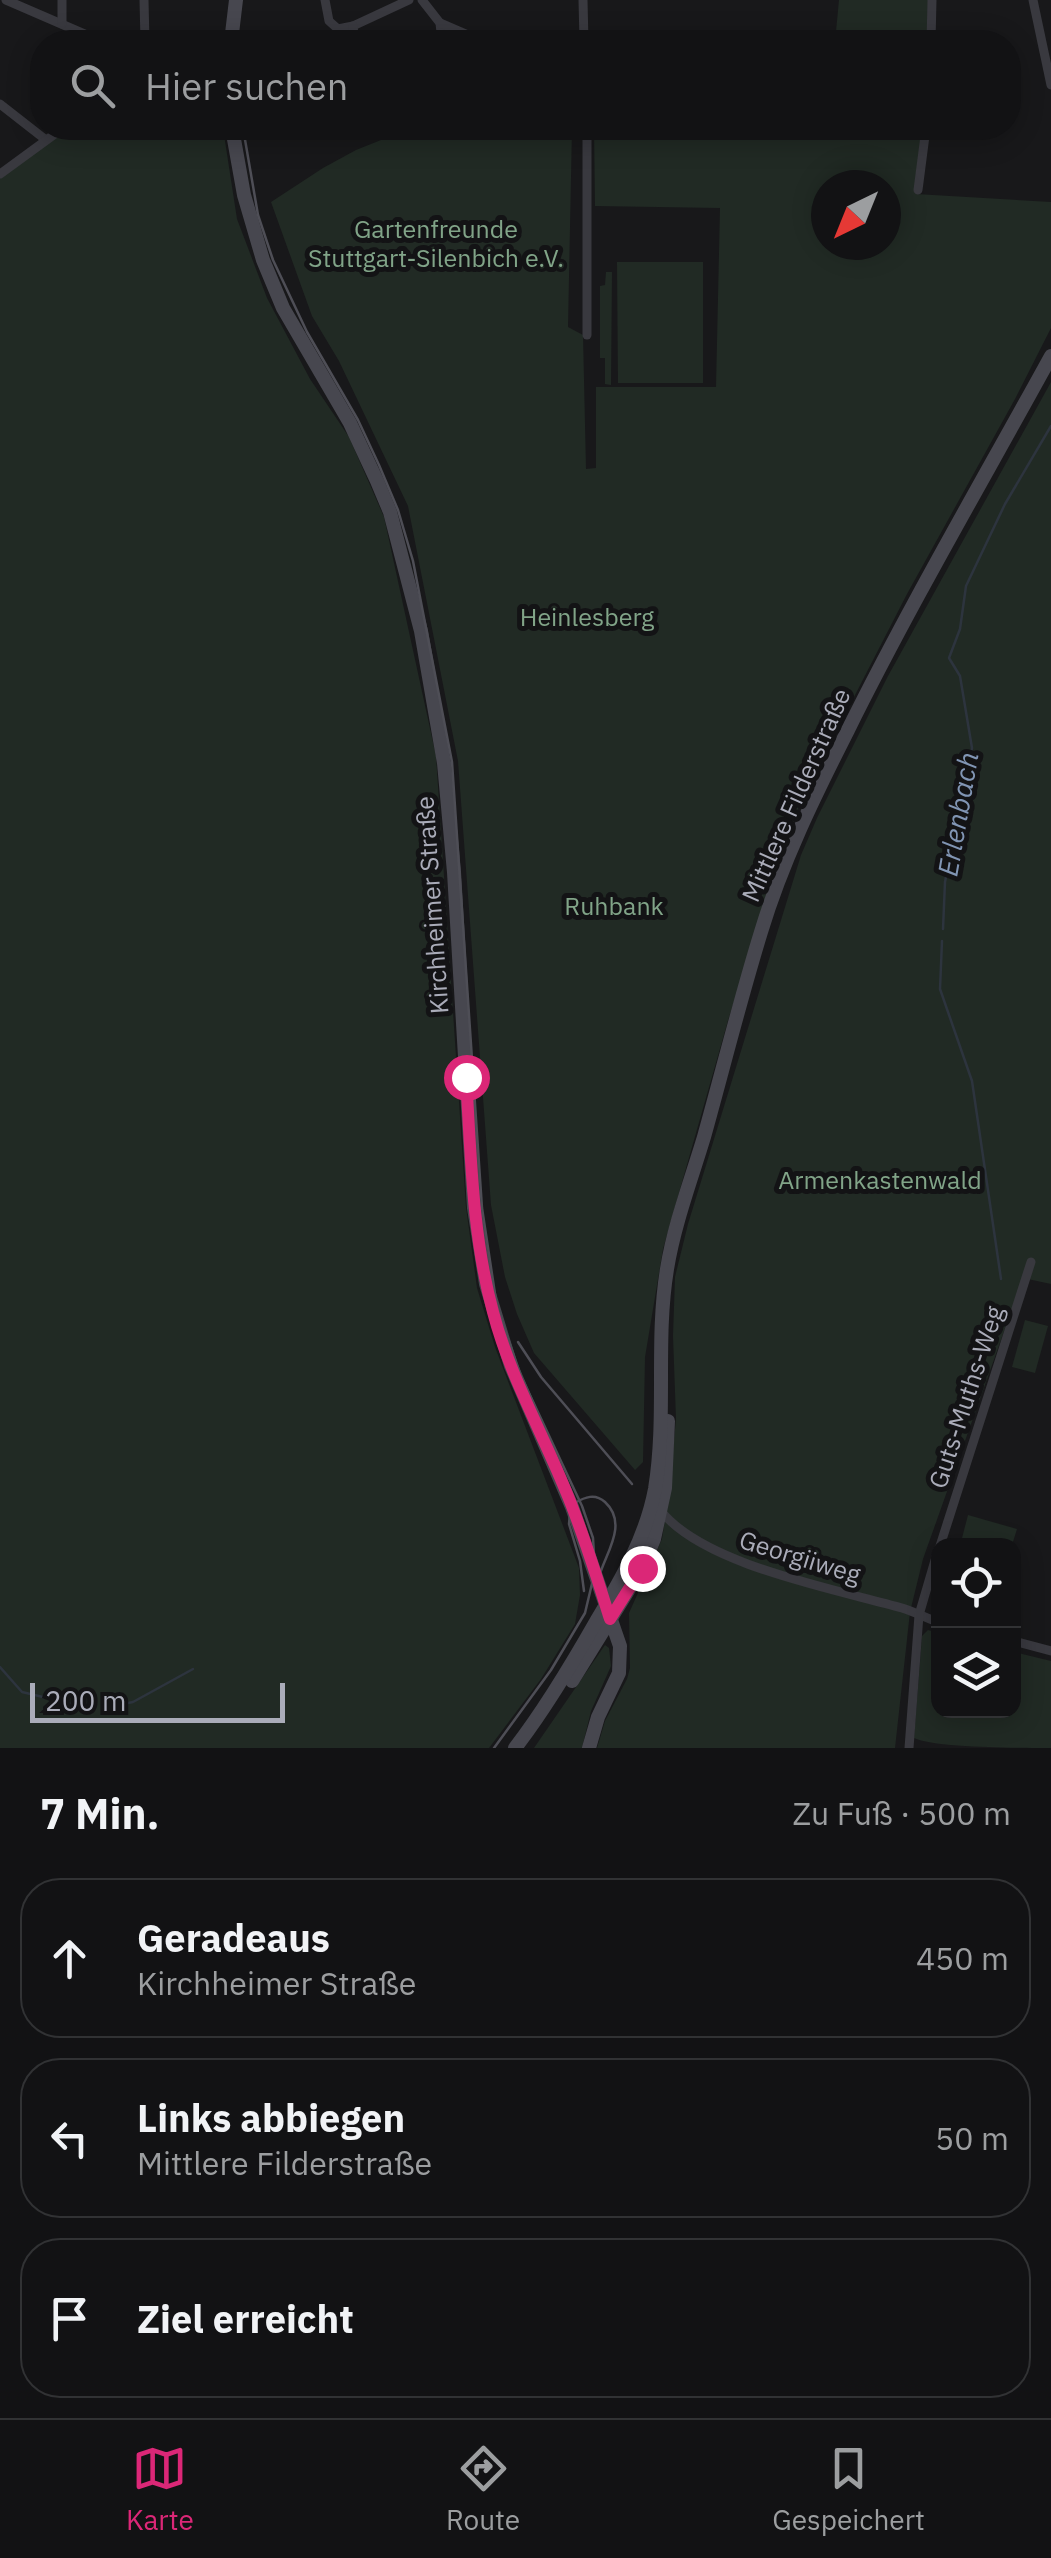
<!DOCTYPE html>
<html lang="de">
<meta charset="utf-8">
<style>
:root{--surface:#121214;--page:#1f2022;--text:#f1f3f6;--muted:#9c9ea0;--line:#313234;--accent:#db2777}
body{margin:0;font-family:"IBM Plex Sans",sans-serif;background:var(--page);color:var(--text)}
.controls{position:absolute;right:30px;bottom:30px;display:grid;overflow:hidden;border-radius:20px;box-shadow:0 5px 25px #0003}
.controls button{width:90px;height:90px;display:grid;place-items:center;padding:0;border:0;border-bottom:2px solid var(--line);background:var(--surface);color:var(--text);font:50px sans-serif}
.compass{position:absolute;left:811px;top:170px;width:90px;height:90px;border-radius:50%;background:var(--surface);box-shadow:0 5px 25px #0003;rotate:223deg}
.scale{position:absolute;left:30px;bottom:25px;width:255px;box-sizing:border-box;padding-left:10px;border:5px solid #aaacb9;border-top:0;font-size:28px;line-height:35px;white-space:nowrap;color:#aaacb9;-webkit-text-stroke:8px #131315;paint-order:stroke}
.stop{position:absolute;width:30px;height:30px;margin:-22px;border:8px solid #db2777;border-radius:50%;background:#fff}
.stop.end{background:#db2777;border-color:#fff;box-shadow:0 2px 10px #0008}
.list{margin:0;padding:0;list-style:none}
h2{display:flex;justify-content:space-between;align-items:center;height:130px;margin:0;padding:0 40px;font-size:42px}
h2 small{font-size:32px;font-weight:400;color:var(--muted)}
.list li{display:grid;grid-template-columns:65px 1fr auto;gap:30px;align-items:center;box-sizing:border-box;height:160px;margin:0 20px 20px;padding:0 20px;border:2px solid var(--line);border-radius:40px}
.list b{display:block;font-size:38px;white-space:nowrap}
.list p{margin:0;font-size:32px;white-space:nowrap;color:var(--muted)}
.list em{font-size:32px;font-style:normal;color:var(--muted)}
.icon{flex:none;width:55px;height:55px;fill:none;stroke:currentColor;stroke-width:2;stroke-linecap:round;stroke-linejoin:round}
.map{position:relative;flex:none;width:1051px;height:1748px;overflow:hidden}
.search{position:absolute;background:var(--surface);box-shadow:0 5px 25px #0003;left:30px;right:30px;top:30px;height:110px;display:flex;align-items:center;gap:25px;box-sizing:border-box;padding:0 35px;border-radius:40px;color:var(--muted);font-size:38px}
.sheet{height:670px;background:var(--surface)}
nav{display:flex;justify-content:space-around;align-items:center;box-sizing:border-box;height:140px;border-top:2px solid var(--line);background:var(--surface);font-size:28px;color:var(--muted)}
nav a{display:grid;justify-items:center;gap:5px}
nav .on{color:var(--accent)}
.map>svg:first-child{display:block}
</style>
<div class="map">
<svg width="1051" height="1748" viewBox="0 0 1051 1748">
<rect width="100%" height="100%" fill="#18181a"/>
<!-- green -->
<g fill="#212a24" fill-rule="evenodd">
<polygon points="839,0 928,0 927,42 835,42"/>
<polygon points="70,128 223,128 237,219 267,298 310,379 349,437 384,517 436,756 466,1207 477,1288 495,1347 579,1568 580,1595 575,1624 541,1679 489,1748 0,1748 0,177"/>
<path d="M411,128H572L568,327L583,335L586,469L596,468V387H716L720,208L595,206L594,128H923L916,194L1051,202V328L1015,399L907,594L801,800L729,1017L663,1249L645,1357L643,1462L635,1470L534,1353L517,1314L505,1277L491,1205L458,761L408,506L339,361L312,316L271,202L323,168L356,150ZM826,185H886V245H826Z"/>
<polygon points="617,262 703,262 703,383 618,383"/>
<polygon points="606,272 612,272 611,385 605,384 605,358 600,358 600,286 605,285"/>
<polygon points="1051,382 1051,1284 1023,1278 923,1559 910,1612 895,1748 597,1748 605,1721 627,1679 630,1668 629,1613 662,1539 668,1501 676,1419 673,1336 675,1277 688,1224 801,855 817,818 888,676"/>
<polygon points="1025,1320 1048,1326 1035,1373 1012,1367"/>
<polygon points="968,1515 1017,1529 1012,1545 975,1545 961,1542"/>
<path d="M928,1630L938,1633V1710H1014V1652L1051,1661V1748C1022,1748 934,1748 914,1738L922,1636Z"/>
<polygon points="605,1645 609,1648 611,1666 591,1711 582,1748 534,1748"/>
</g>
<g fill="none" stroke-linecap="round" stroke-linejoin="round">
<!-- stream -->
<g stroke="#2d343e" stroke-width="2.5">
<polyline points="943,929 945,882 972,748 960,676 949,658 960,629 966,586 1005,504 1051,426"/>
<polyline points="942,941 940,989 972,1081 1001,1279"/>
<polyline points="0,1667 22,1692 93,1709"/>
<polyline points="112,1706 133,1702 193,1669"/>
</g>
<!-- street -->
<g stroke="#39393f" stroke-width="9">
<polyline points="6,0 103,42"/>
<polyline points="62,0 62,24"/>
<polyline points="144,0 145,42"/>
<polyline points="325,0 329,21 338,29 353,26 409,0"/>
<polyline points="422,0 440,23 442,42"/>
<polyline points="583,0 584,42"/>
<polyline points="1033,0 1051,85"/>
<polyline points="440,23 484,42"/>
<polyline points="353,26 355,42"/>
<polyline points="931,42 932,0"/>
<polyline points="0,104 46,140"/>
<polyline points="587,128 587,335"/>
<polyline points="0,174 63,128"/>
<polyline points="918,190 926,128"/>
<path d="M661,1511C704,1565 835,1589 902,1608C915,1612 926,1618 938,1622"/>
<polyline points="940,1546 1031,1262"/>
<polyline points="1014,1641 1051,1651"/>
<polyline points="909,1748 919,1615 938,1550"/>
</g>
<!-- secondary -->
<g stroke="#47474f" stroke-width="14">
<polyline points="231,42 236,0"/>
<polyline points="232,128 244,195 263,260 283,308 350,423 377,481 390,512 421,631 444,763 454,872 474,1208 486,1284 511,1366 572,1507 620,1646 619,1673 598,1717 589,1748"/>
<polyline points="572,1681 642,1568 654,1539 665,1488 668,1421"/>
<path d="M515,1748C546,1708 572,1664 597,1620C622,1578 646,1537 655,1489C667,1416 655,1342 667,1269C674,1225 691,1180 704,1137C723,1069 740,1000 761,932C782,862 815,795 848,730C911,603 983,480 1051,356"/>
</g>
<!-- tram -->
<g stroke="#4e4e56" stroke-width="2.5">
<polyline points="243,128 258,215 273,260 307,332 358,420 379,465 398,510 413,561 452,762 482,1208 497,1307 521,1376 582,1506 593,1538 595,1571 585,1613 551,1670 494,1748"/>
<polyline points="518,1342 541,1377 632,1484"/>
<path d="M584,1591L580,1561L569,1524L570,1512L575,1503C585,1497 595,1493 605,1502C629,1524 605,1554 599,1577"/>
</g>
</g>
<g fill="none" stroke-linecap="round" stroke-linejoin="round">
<!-- route -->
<path stroke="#db2777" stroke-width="12" d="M466,1077C471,1155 472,1235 493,1312C509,1374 541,1430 565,1489C583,1531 596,1575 610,1619L642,1568"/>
</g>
<g text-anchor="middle" stroke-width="10" stroke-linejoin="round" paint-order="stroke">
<!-- park labels -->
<g font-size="25" fill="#81a488" stroke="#131315">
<text x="436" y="238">Gartenfreunde<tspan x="436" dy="29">Stuttgart-Silenbich e.V.</tspan></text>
<text x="587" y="626">Heinlesberg</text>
<text x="614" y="915">Ruhbank</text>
<text x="880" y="1189">Armenkastenwald</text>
</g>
<!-- street labels -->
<g font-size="25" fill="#aaacb9" stroke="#131315">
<text transform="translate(796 795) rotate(-66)" y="9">Mittlere Filderstraße</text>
<text transform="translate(432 905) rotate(-94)" y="9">Kirchheimer Straße</text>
<text transform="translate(966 1397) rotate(-72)" y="9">Guts-Muths-Weg</text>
<text transform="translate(800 1557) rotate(17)" y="9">Georgiiweg</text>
</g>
<!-- water labels -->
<g font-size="28" font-style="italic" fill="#8195b4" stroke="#131315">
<text transform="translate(958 814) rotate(-80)" y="10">Erlenbach</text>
</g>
</g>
</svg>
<div class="controls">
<button><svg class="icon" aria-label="locate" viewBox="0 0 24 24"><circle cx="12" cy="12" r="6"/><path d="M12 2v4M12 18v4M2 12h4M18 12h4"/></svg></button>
<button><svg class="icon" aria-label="layers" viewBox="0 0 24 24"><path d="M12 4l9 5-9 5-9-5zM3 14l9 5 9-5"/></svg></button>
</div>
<svg class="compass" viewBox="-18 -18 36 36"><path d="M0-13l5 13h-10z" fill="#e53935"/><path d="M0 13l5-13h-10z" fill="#9c9ea0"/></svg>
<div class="scale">200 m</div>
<div class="stop" style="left:466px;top:1077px"></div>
<div class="stop end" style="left:642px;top:1568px"></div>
<div class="search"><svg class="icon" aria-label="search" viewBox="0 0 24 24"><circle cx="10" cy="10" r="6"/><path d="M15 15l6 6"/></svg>Hier suchen</div>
</div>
<section class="sheet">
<h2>7 Min.<small>Zu Fuß · 500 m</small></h2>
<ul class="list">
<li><svg class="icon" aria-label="ahead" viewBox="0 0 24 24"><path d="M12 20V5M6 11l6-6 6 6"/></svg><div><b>Geradeaus</b><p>Kirchheimer Straße</p></div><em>450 m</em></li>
<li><svg class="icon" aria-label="left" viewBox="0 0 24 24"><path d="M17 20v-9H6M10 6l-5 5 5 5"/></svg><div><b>Links abbiegen</b><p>Mittlere Filderstraße</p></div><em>50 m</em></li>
<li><svg class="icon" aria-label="arrive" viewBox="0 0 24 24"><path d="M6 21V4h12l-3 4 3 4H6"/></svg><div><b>Ziel erreicht</b></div></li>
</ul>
</section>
<nav>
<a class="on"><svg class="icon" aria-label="map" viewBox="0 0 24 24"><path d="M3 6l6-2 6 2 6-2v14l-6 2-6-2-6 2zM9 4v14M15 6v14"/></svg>Karte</a>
<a><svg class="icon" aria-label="directions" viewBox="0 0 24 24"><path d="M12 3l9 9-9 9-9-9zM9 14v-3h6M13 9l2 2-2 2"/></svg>Route</a>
<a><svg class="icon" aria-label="saved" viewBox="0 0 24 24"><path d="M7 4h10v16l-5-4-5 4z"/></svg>Gespeichert</a>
</nav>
